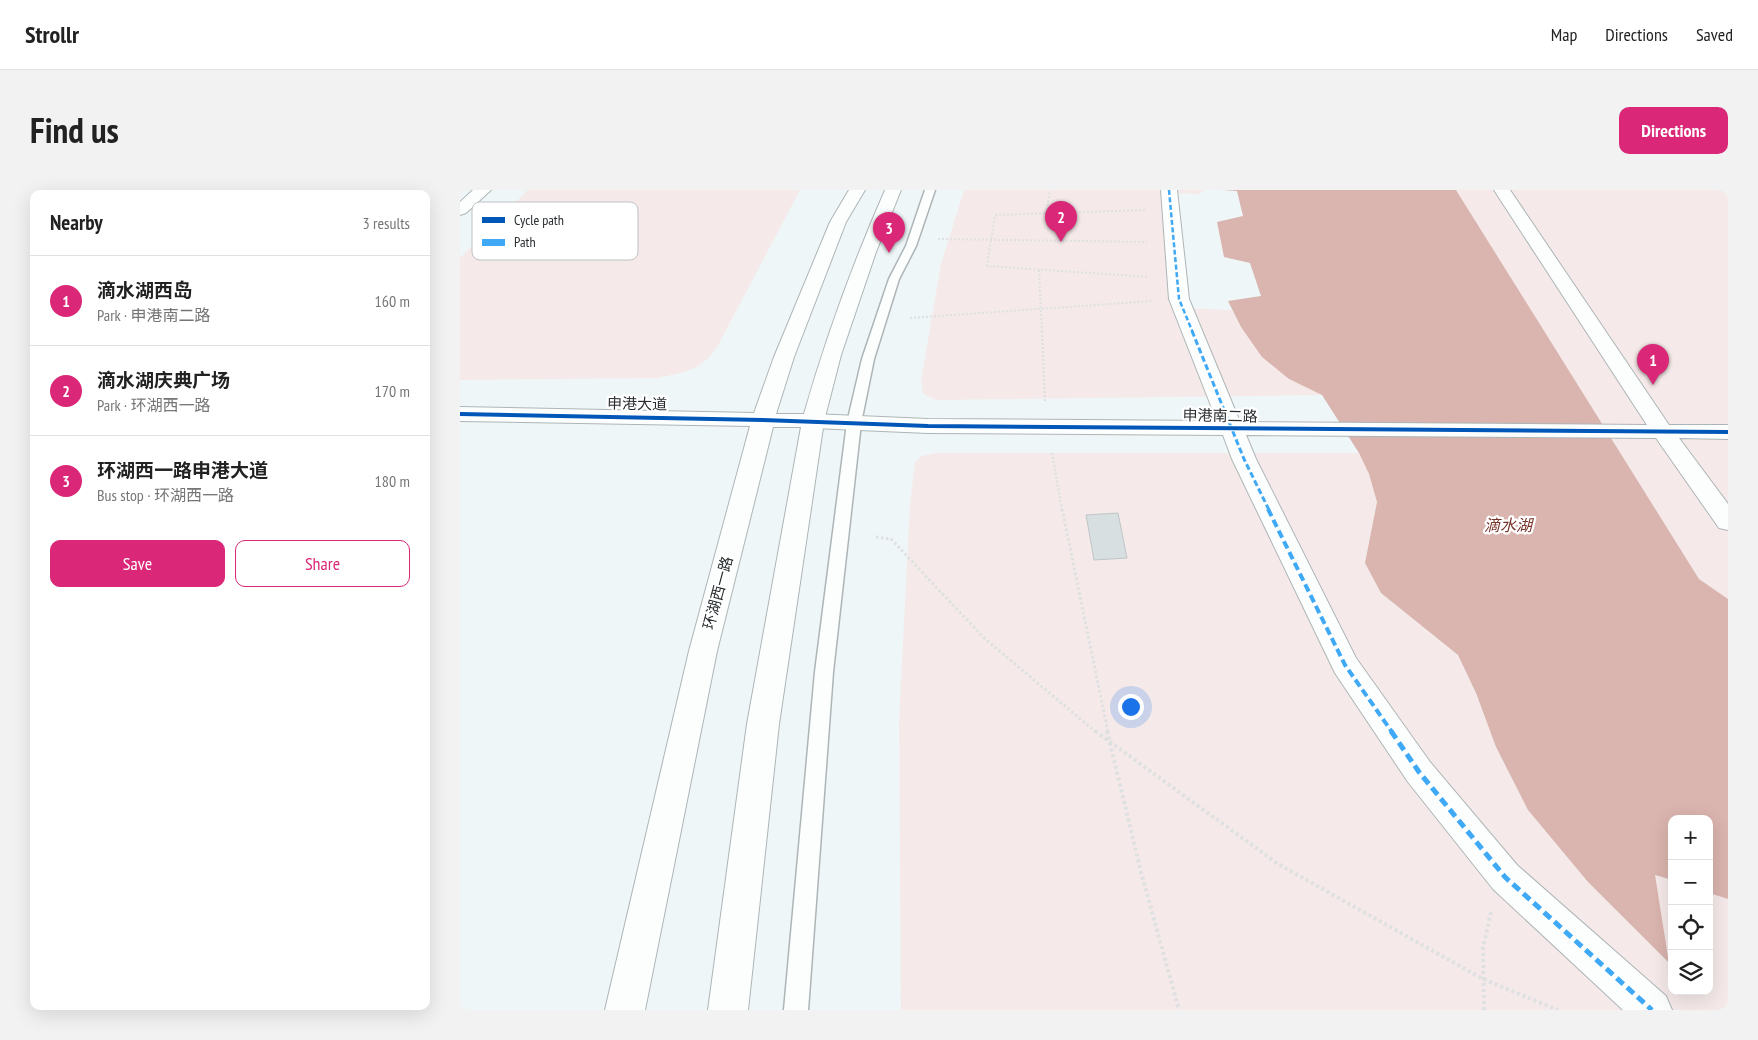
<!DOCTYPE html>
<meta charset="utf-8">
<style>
:root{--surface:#fff;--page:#f2f2f2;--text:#222;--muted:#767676;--line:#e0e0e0;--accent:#db2777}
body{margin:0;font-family:"PT Sans Narrow","Noto Sans SC",sans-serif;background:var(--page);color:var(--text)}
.controls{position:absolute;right:15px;bottom:15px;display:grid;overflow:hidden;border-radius:10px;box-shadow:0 5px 20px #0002}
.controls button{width:45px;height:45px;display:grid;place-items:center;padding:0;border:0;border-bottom:1px solid var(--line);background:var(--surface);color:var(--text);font:25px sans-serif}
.you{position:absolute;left:670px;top:516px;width:18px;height:18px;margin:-12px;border:4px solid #fff;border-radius:50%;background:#1a73e8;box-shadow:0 0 0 8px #1a73e833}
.badge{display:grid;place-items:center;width:32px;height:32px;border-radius:50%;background:var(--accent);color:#fff;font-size:16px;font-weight:700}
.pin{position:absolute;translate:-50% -41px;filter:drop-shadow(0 1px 2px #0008)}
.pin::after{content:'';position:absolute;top:26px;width:18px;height:15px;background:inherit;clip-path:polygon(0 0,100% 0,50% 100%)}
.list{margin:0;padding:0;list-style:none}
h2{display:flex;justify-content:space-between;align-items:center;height:65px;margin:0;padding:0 20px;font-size:21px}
h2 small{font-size:16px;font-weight:400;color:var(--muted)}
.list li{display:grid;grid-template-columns:32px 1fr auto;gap:15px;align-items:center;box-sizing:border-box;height:90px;padding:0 20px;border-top:1px solid var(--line)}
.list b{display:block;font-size:19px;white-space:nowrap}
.list p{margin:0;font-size:16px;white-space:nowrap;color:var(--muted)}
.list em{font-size:16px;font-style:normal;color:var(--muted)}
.actions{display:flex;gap:10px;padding:15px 20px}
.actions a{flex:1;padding:11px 0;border:1px solid var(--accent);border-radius:10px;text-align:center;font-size:18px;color:var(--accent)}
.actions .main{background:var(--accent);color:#fff}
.icon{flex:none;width:28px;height:28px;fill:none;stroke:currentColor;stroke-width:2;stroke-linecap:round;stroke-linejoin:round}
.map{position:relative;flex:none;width:1268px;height:820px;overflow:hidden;border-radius:10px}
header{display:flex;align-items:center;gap:30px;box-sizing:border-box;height:70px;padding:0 25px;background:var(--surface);border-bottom:1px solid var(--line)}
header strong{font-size:24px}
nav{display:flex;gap:28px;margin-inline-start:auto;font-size:18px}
.intro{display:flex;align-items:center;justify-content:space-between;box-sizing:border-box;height:120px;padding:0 30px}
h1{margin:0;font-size:35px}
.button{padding:12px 22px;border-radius:10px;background:var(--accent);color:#fff;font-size:18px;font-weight:700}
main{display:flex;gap:30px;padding:0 30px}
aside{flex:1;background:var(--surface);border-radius:10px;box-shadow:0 5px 20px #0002}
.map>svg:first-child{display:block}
</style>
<header>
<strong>Strollr</strong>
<nav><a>Map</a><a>Directions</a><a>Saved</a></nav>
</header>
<div class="intro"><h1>Find us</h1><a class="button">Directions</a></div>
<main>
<aside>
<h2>Nearby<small>3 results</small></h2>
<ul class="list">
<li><span class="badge">1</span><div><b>滴水湖西岛</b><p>Park · 申港南二路</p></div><em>160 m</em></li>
<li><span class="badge">2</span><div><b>滴水湖庆典广场</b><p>Park · 环湖西一路</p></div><em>170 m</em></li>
<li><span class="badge">3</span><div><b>环湖西一路申港大道</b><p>Bus stop · 环湖西一路</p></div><em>180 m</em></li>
</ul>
<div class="actions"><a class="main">Save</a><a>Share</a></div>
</aside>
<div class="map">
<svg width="1268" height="820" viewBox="0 0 1268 820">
<rect width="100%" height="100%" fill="#eef6f8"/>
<!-- green -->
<g fill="#f5eae9">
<path d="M68,0H340L256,159C240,181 222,183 197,188L0,190V68Z"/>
<polygon points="504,0 745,0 739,4 710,3 723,118 772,120 781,137 829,189 862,205 476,210 463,204 461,191 481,74"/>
<polygon points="996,0 1268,0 1268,409 1239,389"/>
<polygon points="476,263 899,263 909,284 917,312 905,373 921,403 998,465 1016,503 1036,557 1068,620 1128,692 1208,773 1194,685 1212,690 1212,801 1249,801 1249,703 1268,709 1268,820 441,820 439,530 450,314 455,272 462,266"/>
</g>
<!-- water -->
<polygon fill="#dab4ae" points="763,0 996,0 1239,389 1268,409 1268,709 1249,703 1249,629 1212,629 1212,690 1195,685 1209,773 1128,692 1068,620 1036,557 1016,503 998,465 921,403 905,373 917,312 909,284 899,263 862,205 829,189 802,167 781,137 768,111 801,106 790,73 764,67 757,32 783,26 777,1"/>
<!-- building -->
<polygon fill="#d8dfe1" stroke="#bfc6c7" points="658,323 667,368 634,370 626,325"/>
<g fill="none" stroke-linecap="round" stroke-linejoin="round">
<!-- lane casing -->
<g stroke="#aeb5b6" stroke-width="3">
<polygon id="lane" points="465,0 475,0 456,56 439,89 414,169 401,233 373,482 348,820 324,820 355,482 387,233 402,169 429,89 446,56"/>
</g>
<!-- street casing -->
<g stroke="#aeb5b6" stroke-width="2">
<polygon id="street" points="701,0 717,0 729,109 780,232 1187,235 1034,0 1050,0 1209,235 1268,235 1268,249 1219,248 1268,314 1268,340 1259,338 1196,248 786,245 796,269 896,468 970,572 1057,675 1206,806 1212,820 1163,820 1033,699 948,592 875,483 772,269 763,245 468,243 353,238 345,236 342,231 345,226 353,224 468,229 757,231 709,109"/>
</g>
<!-- secondary casing -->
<g stroke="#aeb5b6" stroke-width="2">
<g id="secondary">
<polygon points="13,0 31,0 6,23 0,25 0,12"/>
<path d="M389,0H405L386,32L334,167L316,224H344C366,147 393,73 425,0H441L416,62L381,165L364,231L319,534L288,820H248L287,534L341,237H313L257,461L185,820H145L229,461L290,236L0,231V217L294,223L314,167L370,32Z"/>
</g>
</g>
<!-- path-far3 -->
<g stroke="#dee0e1" stroke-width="2" stroke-dasharray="2 2" stroke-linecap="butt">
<polyline points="685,20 535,25 527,76 689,87"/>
<polyline points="586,24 590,0"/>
<polyline points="478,49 687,52"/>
<polyline points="579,80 582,143"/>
<polyline points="450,128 692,111"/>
</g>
<!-- path-far2 -->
<g stroke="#dee0e1" stroke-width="2.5" stroke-dasharray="2 2" stroke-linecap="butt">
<polyline points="582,141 585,211"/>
<polyline points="592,263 602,320"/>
</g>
<!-- path-far1 -->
<g stroke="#dee0e1" stroke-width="3" stroke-dasharray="2.5 2.5" stroke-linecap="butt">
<polyline points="602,319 648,542"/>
<polyline points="416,347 431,349 524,448 636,542"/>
</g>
<!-- path -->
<g stroke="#dee0e1" stroke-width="4" stroke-dasharray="3 3" stroke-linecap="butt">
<polyline points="635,541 818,674 1023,789 1098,820"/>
<polyline points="647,541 681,682 719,820"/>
<polyline points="1024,820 1023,758 1031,722"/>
</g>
<!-- lane -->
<use href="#lane" fill="#fcfefe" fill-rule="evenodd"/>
<!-- street -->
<use href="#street" fill="#fcfefe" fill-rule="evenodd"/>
<!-- secondary -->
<use href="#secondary" fill="#fcfefe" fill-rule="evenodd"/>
<!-- quiet-far3 -->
<polyline stroke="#3fa9f5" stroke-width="2.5" stroke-dasharray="5 2.5" stroke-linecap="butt" points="709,0 719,109 733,143"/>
<!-- quiet-far2 -->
<polyline stroke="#3fa9f5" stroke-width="3" stroke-dasharray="6 3" stroke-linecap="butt" points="732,141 784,269 809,320"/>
<!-- quiet-far1 -->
<polyline stroke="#3fa9f5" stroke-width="4" stroke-dasharray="8 4" stroke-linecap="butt" points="808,319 885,475 932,542"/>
<!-- quiet -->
<polyline stroke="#3fa9f5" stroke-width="5" stroke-dasharray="9 5" stroke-linecap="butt" points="931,541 959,582 1045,687 1192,820"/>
<!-- cycleway casing -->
<g stroke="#fff" stroke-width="6">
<polyline id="cycleway" points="0,224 303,230 468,236 1268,242"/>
</g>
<!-- cycleway -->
<use href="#cycleway" stroke="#0057b8" stroke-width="4"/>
</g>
<g text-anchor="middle" stroke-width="4.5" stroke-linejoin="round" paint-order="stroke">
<!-- street labels -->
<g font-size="15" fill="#282e30" stroke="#fff">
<text transform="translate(177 214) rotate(1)" y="5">申港大道</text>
<text transform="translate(760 226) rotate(1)" y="5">申港南二路</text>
<text transform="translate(258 403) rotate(-75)" y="5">环湖西一路</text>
</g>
<!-- water labels -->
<g font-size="16" font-style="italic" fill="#793329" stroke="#fff">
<text x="1048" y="341">滴水湖</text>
</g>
</g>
<!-- legend -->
<rect x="12" y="12" width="166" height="58" rx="8" fill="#fff" stroke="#bec0c1" stroke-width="1"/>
<rect x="22" y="27" width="23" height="6" fill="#0057b8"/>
<rect x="22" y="49" width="23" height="7" fill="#3fa9f5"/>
<g font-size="14" fill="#282e30">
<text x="54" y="35">Cycle path</text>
<text x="54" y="57">Path</text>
</g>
</svg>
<div class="controls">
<button>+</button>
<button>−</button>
<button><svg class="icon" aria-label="locate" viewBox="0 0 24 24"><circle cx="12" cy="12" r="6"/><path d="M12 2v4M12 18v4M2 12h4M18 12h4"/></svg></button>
<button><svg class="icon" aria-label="layers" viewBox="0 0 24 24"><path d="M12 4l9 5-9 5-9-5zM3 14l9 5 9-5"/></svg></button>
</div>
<div class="you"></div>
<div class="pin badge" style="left:1193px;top:195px">1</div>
<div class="pin badge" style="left:601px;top:52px">2</div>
<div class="pin badge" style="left:429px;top:63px">3</div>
</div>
</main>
